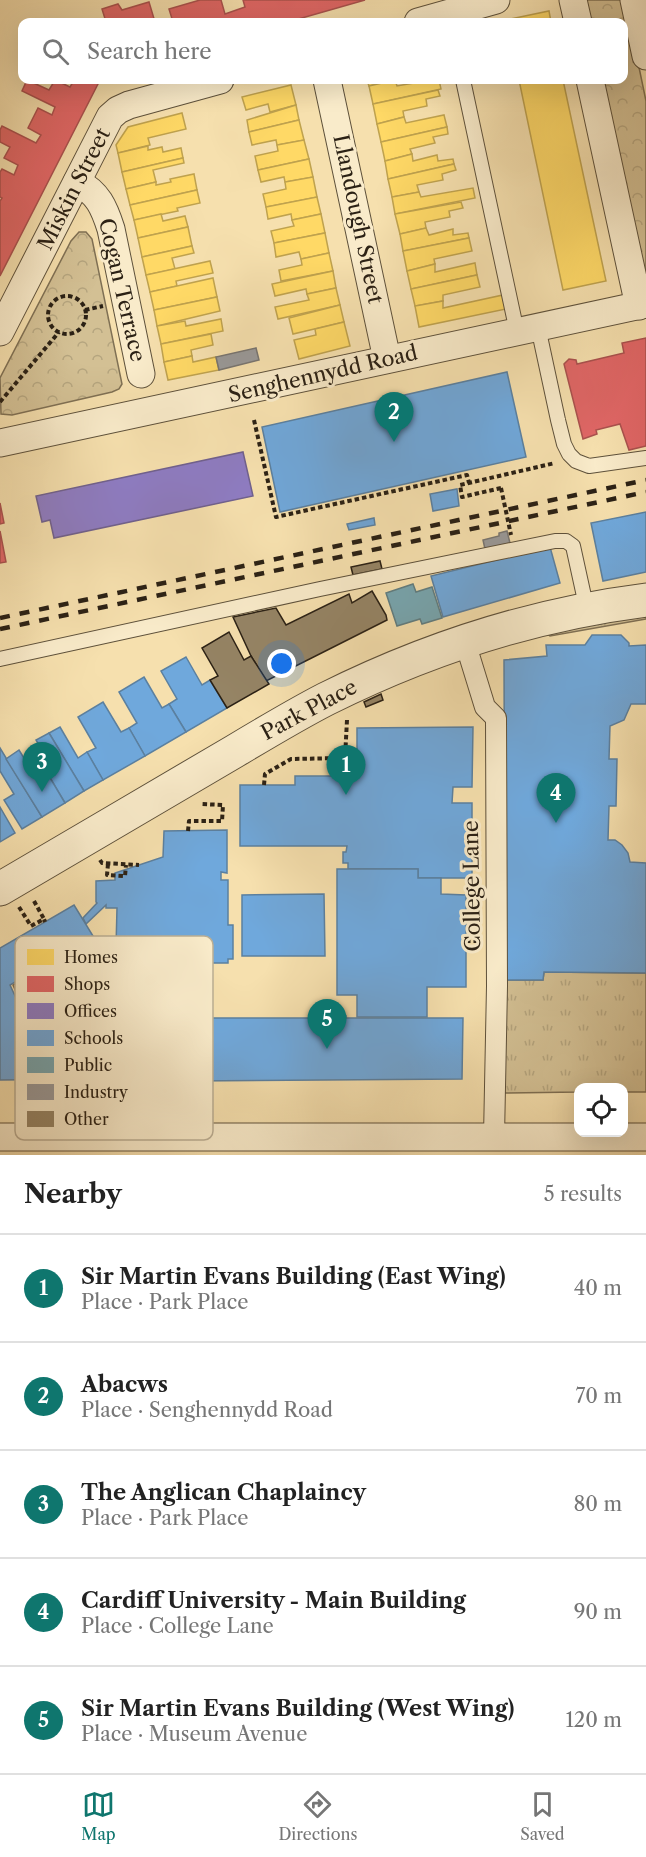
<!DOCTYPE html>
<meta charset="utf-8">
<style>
:root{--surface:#fff;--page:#f2f2f2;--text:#222;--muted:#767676;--line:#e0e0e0;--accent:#0f766e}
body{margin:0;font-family:"Libre Caslon Text",serif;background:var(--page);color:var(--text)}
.controls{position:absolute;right:18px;bottom:18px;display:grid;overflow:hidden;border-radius:12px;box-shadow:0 6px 24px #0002}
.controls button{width:54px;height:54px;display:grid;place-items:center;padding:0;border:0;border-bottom:2px solid var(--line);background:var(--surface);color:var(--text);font:30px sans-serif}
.you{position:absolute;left:282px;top:664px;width:21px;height:21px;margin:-15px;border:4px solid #fff;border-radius:50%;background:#1a73e8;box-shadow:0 0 0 9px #1a73e833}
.badge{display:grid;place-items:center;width:39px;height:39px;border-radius:50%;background:var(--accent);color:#fff;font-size:20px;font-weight:700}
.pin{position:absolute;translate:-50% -50px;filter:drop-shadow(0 2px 3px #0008)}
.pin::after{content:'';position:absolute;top:32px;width:21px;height:18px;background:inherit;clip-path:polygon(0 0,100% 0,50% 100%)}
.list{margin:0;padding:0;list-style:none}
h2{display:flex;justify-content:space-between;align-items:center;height:78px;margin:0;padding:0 24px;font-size:26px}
h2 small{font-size:20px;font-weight:400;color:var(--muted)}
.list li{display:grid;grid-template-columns:39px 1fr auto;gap:18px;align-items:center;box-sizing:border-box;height:108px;padding:0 24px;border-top:2px solid var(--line)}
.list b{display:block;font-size:22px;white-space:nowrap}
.list p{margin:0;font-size:20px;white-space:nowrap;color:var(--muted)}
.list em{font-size:20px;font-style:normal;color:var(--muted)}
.icon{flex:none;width:33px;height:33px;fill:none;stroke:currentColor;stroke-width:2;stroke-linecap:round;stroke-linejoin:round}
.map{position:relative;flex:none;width:646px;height:1155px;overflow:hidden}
.search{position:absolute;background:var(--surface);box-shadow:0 6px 24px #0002;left:18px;right:18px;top:18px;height:66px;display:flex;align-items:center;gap:15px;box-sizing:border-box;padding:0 21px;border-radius:12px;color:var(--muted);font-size:22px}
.sheet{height:618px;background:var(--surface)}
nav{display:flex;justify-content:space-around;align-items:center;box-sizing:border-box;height:84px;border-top:2px solid var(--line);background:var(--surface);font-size:16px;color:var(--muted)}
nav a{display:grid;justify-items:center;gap:3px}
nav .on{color:var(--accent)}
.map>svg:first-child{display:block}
</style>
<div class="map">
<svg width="646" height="1155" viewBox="0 0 646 1155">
<defs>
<pattern id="grass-tufts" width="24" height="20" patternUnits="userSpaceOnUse" patternTransform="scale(1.5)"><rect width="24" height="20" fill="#d3c094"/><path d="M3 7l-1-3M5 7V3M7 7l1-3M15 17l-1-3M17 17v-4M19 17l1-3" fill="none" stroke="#b5a57f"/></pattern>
<pattern id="park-crowns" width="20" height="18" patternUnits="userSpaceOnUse" patternTransform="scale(1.5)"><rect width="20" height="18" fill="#d3c094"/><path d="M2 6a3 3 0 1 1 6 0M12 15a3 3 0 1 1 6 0" fill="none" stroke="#b5a57f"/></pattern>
</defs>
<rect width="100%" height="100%" fill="#f6e0ae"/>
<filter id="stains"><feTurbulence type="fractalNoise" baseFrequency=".00333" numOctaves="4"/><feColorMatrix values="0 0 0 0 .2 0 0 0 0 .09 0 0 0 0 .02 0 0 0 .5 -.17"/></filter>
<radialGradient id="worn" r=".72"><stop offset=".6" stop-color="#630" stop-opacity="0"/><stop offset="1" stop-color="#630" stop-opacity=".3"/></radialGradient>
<!-- grass -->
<g fill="url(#grass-tufts)" stroke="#7f7054" stroke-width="1.5">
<polygon points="646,612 646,619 550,636 546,633"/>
<polygon points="84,947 85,949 88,948 89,962 70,962 30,984 30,1028 56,1029 56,1041 28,1041 25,1012 13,985 66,954 68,957"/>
<polygon points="544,972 646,973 646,1092 624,1092 624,1088 578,1088 578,1092 503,1093 504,980 543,980"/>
</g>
<!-- park -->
<g fill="url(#park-crowns)" stroke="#7f7054" stroke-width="1.5">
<polygon points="583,0 625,0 646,101 646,269 639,271 599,80 624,80 624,22 587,22"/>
<polygon points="79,232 86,232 92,239 122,384 119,389 112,392 12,415 1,414 0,378 71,241"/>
</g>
<!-- homes -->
<g fill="#ffd966" stroke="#bfa24e" stroke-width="1.5">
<polygon points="549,11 551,22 507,22 506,20"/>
<polygon points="367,80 395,80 369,86"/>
<polygon points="395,80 397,86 419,82 419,80 439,80 441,89 373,104 369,86"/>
<polygon points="519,80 563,80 606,281 563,290"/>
<polygon points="291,85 296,105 270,112 268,104 246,110 242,97"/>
<polygon points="438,90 440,96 426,99 427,106 403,111 404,117 377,124 373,104"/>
<polygon points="296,105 299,120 249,132 247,120"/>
<polygon points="182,113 186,129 148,138 150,145 118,153 116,145 128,127"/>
<polygon points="444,115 447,127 381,142 377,124 404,117 406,123"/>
<polygon points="299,120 304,140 277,145 276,140 252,145 249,132"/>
<polygon points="447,127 448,134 433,137 435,143 410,149 412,154 385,161 381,142"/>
<polygon points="304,140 309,159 258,170 255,156 278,151 277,145"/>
<polygon points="148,146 148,150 162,147 163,152 181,148 183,158 122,172 118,153"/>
<polygon points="412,154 413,161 437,155 438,161 453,159 454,164 388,179 385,161"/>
<polygon points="183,158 184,163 153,170 156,182 126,189 122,172"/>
<polygon points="309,159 313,177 285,182 284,177 261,182 258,170"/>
<polygon points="454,164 456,170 442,174 443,180 417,185 419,192 392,197 388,179"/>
<polygon points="194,174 197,190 130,205 126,189 156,182 156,185 171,182 170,179"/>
<polygon points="313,177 317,197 266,207 263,194 286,189 285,182"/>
<polygon points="473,188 475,198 395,214 392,197 419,192 421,197"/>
<polygon points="197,190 200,203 177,208 178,211 134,220 130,205"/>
<polygon points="317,197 321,214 292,220 291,214 268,219 266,207"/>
<polygon points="461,202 463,208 449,211 450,217 425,222 426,228 400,234 395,214"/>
<polygon points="161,214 163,221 185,216 188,227 138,238 134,220"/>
<polygon points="321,214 325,233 274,243 271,231 294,226 292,220"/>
<polygon points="188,227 192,246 142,257 138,238"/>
<polygon points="426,228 429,235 453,229 453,235 468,233 469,238 403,251 400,234"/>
<polygon points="325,233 329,253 301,259 299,252 276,257 274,243"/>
<polygon points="469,238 472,251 434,259 435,264 407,271 403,251"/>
<polygon points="192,246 194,253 172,258 175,269 146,275 142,257"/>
<polygon points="329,253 333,271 281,281 279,270 302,265 301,259"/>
<polygon points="210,261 213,273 176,281 177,286 150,292 146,275"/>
<polygon points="475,263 477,275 411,289 407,271 435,264 435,272"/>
<polygon points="333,271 336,288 307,294 306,289 275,296 272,284"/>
<polygon points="477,275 480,287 443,295 443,301 415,306 411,289"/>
<polygon points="213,278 217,297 154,310 150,292"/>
<polygon points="336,288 340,305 278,319 275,307 309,300 307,294"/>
<polygon points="503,295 506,309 419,327 415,306 443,301 443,308"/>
<polygon points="217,297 220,311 157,326 154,310"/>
<polygon points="340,305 344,322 293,334 289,318"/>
<polygon points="221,319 223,331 161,344 157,326 185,321 186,326"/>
<polygon points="344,322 350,346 299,359 294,340 316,335 315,329"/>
<polygon points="211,334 213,345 191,350 192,356 164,362 161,344"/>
<polygon points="192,356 193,362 216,357 219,370 168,380 164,362"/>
</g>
<!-- shops -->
<g fill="#e06666" stroke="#aa514e" stroke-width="1.5">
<polygon points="200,0 221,0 225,14 245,7 243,0 365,0 288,22 173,22 169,9"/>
<polygon points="149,2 155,22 106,22 102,9 118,4 122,10"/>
<polygon points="27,80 49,90 55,80 70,87 73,82 68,80 100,80 0,276 0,201 2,198 0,197 0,172 2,169 14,175 18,165 4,158 10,147 0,142 0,130 2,126 36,143 41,135 28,128 38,108 52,115 55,107 22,91"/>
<polygon points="646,338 646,446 629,450 620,424 596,430 597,434 583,439 564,364 569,359 576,360 577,364 624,353 622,343"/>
<polygon points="0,503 4,523 0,524"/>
<polygon points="0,531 6,562 0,563"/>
</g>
<!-- offices -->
<polygon fill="#8e7cc3" stroke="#70618f" stroke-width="1.5" points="243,452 253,496 54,538 50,520 42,522 36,496"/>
<!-- schools -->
<g fill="#6fa8dc" stroke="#5b80a0" stroke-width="1.5">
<polygon points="507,372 526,457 280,512 262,427"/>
<polygon points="457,489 459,506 433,511 430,494"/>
<polygon points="646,512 646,572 603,581 591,523"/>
<polygon points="374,518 375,525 349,530 347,524"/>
<polygon points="550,547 560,583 443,617 431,576"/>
<polygon points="592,635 621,635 629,643 629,646 646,645 646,704 631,704 624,720 610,726 609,759 617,759 616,806 609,806 608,840 615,840 622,845 628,853 630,862 646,863 646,973 544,972 543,980 504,980 505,934 504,660 547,656 546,645 585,645"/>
<polygon points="186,657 202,685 210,680 227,708 186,732 169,704 177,699 161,671"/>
<polygon points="144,677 162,708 169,704 186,732 145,756 129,728 137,723 119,692"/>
<polygon points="103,702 121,732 129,728 145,756 103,780 87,752 96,748 78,717"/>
<polygon points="60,727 78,758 87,752 103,780 84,791 49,733"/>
<polygon points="473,727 472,787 453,787 452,803 472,803 472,878 418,878 418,869 348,869 348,863 343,863 343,852 346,852 347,846 240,846 240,785 295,785 295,776 349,776 349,778 357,778 357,728"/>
<polygon points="49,733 84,791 65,803 49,776 55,772 36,740"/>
<polygon points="0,748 42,817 22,829 4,800 14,794 0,771"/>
<polygon points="19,750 38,781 49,776 65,803 42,817 6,759"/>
<polygon points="0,807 15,833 0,842"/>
<polygon points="227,830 227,873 221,872 221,880 228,880 228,925 233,925 233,959 228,959 228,963 121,963 121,947 116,947 117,908 106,908 106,905 86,924 83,918 97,903 96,902 96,881 115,880 115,873 163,857 164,831"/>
<polygon points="337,869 418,869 418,878 441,878 441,894 466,895 466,987 427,987 427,1017 357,1017 357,995 337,995"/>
<polygon points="324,894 325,956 242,956 242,895"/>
<polygon points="74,905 93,936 78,945 77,950 72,948 10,985 23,1013 27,1043 66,1043 67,1034 75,1034 75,1026 98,1026 95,1043 95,1079 0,1080 0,948"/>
<polygon points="340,1016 346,1016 346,1018 463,1018 462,1079 191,1081 193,1018 340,1018"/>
</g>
<!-- public -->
<polygon fill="#76a5af" stroke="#607d81" stroke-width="1.5" points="413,584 416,592 432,587 442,618 422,624 420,619 397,626 386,593"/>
<!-- industry -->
<g fill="#999" stroke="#787571" stroke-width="1.5">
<polygon points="256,348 259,360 219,370 216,357"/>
<polygon points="507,531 510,543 485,549 483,540 499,536 499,533"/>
</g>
<!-- building -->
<g fill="#958465" stroke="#2b2115" stroke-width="1.5">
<polygon points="380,561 382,569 353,575 351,567"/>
<polygon points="372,591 386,615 387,620 266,681 251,656 233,617 276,608 286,625 349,594 352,603"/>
<polygon points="229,632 244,660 251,656 269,684 227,708 210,680 218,676 202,648"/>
<polygon points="381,694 383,700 366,707 364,702"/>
</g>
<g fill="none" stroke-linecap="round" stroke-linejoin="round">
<!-- service casing -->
<g stroke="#5e513b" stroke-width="16">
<g id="service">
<polyline points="463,80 517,332"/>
<polyline points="538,327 558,420 564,444 569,454 576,461 589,466 646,458"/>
<polyline points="0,659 320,589 555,541 566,541 573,546 587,610"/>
</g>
</g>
<!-- pedestrian casing -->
<g stroke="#5e513b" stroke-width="22">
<polyline id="pedestrian" points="465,642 485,707 496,718 497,986 494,1137"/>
</g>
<!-- minor casing -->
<g stroke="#5e513b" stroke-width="29">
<g id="minor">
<polyline points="573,0 578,22"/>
<polyline points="634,0 646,56"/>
<polyline points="418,22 496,0"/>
<polyline points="327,80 387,359"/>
<polyline points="590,80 639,306"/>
<path d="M77,182C98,193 104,207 111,229L141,374"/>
<polyline points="0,332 110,117 118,110 129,105 220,80"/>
<polyline points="0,443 646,304"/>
<polyline points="0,1137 646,1137"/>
</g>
</g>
<!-- tertiary casing -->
<g stroke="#5e513b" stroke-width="35">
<path id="tertiary" d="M0,889C78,843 157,797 235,751C265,733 295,715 326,699C426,649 535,614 646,600"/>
</g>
<!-- path -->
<g stroke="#2b2115" stroke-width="4" stroke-dasharray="4.5 3" stroke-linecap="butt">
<circle cx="67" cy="315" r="19"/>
<polyline points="85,310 103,306"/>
<polyline points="0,402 59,332"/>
<polyline points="254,420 276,517 467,475 469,483"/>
<polyline points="501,488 462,497 460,485 555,463"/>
<polyline points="347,720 345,758 353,769 353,778"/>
<polyline points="264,785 265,774 291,759 345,758"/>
<polyline points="188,831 189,821 222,821 223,805 201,804"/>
<polyline points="100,860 102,863 139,865"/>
<polyline points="108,864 107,875 125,876 126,865"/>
<polyline points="34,901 44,919"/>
<polyline points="19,907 31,926 44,919 45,922"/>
<polyline points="466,941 477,941"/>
<polyline points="108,1001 115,1000"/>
</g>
<!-- service -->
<use href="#service" stroke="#f9ebca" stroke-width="14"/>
<!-- pedestrian -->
<use href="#pedestrian" stroke="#f9ebca" stroke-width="20"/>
<!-- minor -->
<use href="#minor" stroke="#f9ebca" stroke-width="27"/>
<!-- tertiary -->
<use href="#tertiary" stroke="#f9ebca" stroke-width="33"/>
<!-- rail -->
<g stroke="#2b2115" stroke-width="4.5" stroke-dasharray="10 10" stroke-linecap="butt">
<polyline points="0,618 646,480"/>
<polyline points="0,629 646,492"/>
</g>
<!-- path-bridge -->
<polyline stroke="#2b2115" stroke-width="4" stroke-dasharray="4.5 3" stroke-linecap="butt" points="501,488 511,535"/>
</g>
<g text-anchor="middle" stroke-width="6" stroke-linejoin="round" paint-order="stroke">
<!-- street labels -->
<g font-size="21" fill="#2b2115" stroke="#f9ebca">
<text transform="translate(74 189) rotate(-63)" y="7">Miskin Street</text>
<text transform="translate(358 219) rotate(78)" y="7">Llandough Street</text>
<text transform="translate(122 290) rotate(77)" y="7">Cogan Terrace</text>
<text transform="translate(323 374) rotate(-13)" y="7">Senghennydd Road</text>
<text transform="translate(309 710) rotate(-28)" y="7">Park Place</text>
<text transform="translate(472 886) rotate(-91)" y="7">College Lane</text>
</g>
</g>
<!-- legend -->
<rect x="15" y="936" width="198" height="204" rx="9" fill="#f9ebca" stroke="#bbae94" stroke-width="1.5"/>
<rect x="27" y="949" width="27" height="16" fill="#ffd966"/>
<rect x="27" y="976" width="27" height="16" fill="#e06666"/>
<rect x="27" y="1003" width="27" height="16" fill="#8e7cc3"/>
<rect x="27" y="1030" width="27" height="16" fill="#6fa8dc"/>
<rect x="27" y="1057" width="27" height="16" fill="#76a5af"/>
<rect x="27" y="1084" width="27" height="16" fill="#999"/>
<rect x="27" y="1111" width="27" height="16" fill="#958465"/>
<g font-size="16" fill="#2b2115">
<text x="64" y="963">Homes</text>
<text x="64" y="990">Shops</text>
<text x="64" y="1017">Offices</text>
<text x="64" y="1044">Schools</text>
<text x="64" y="1071">Public</text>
<text x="64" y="1098">Industry</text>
<text x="64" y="1125">Other</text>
</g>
<rect width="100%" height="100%" filter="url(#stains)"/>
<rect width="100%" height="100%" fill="url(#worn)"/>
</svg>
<div class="controls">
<button><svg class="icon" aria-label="locate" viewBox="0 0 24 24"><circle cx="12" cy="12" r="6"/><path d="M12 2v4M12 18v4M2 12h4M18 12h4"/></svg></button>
</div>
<div class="you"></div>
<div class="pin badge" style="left:346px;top:795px">1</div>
<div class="pin badge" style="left:394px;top:442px">2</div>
<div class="pin badge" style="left:42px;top:792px">3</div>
<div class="pin badge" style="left:556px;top:823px">4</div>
<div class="pin badge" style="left:327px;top:1049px">5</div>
<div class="search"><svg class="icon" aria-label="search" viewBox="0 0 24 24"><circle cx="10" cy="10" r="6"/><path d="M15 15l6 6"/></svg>Search here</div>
</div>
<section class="sheet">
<h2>Nearby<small>5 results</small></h2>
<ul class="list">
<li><span class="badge">1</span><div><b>Sir Martin Evans Building (East Wing)</b><p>Place · Park Place</p></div><em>40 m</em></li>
<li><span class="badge">2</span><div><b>Abacws</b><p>Place · Senghennydd Road</p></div><em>70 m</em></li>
<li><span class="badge">3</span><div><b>The Anglican Chaplaincy</b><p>Place · Park Place</p></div><em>80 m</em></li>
<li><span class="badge">4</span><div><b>Cardiff University - Main Building</b><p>Place · College Lane</p></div><em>90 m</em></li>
<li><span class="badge">5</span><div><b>Sir Martin Evans Building (West Wing)</b><p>Place · Museum Avenue</p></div><em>120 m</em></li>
</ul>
</section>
<nav>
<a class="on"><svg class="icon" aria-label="map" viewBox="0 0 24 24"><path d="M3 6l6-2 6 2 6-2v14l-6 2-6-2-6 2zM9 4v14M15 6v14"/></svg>Map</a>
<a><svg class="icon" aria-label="directions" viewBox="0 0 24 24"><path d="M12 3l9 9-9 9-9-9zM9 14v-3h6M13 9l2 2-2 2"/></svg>Directions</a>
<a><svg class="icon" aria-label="saved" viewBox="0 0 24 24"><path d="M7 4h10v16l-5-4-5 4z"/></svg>Saved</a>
</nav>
